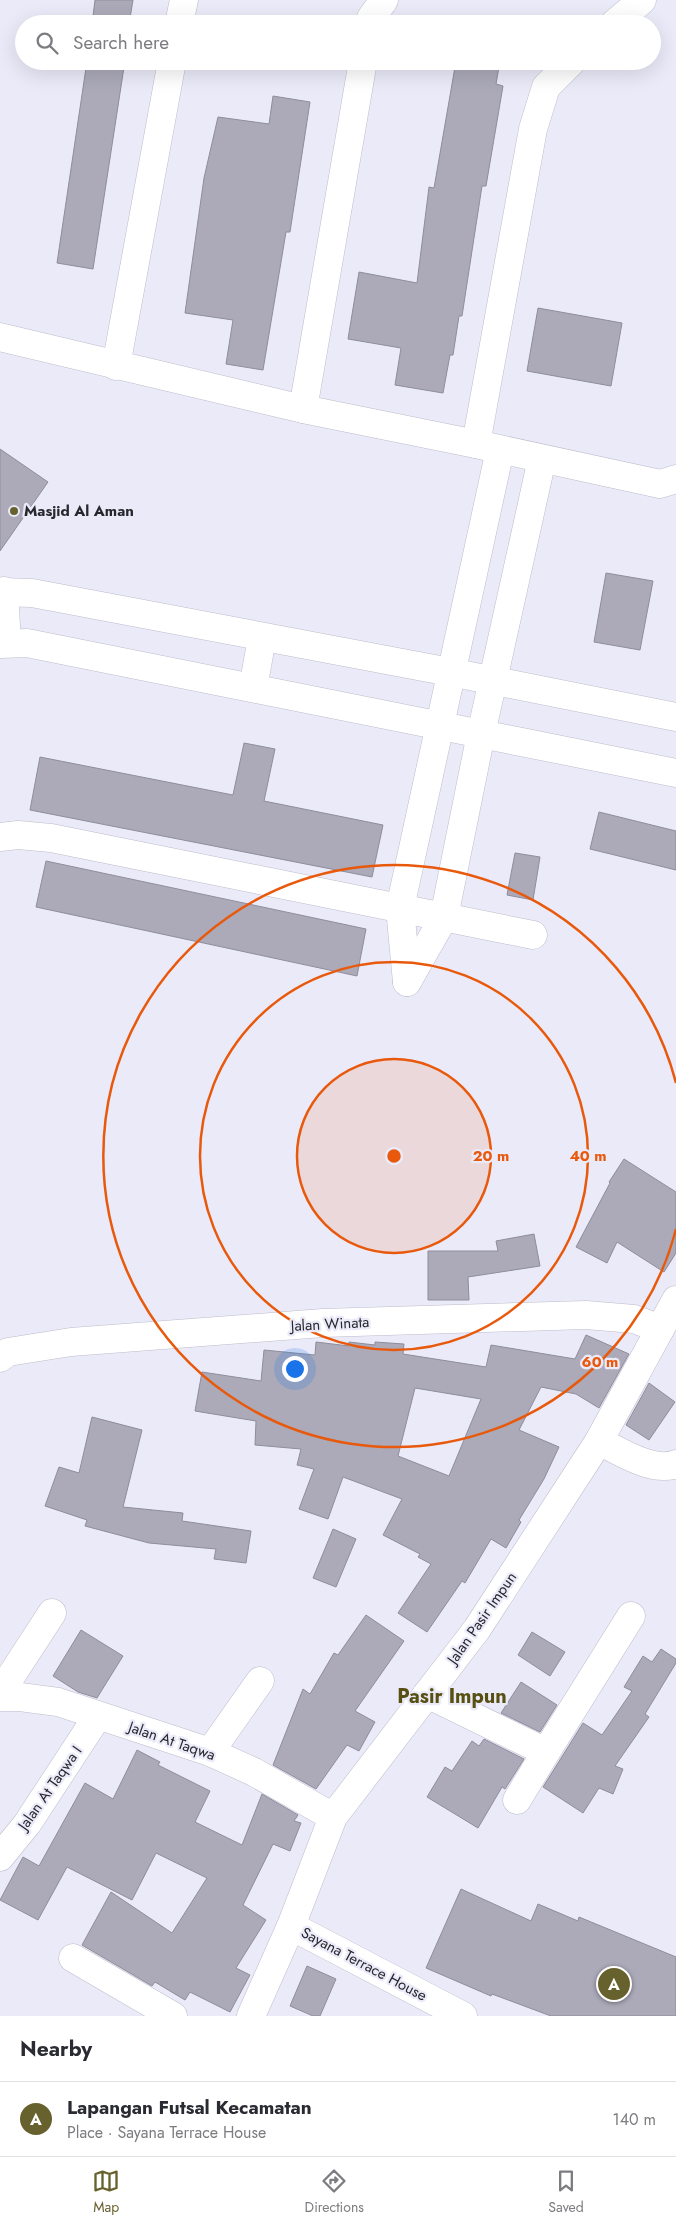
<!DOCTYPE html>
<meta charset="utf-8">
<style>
:root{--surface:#fff;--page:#f2f2f3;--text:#2b2b33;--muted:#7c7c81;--line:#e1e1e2;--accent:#67612e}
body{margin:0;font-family:Jost,sans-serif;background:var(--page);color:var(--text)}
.you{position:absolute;left:294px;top:1368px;width:18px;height:18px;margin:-12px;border:4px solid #fff;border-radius:50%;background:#1a73e8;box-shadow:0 0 0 8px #1a73e833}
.badge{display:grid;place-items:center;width:32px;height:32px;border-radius:50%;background:var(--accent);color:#fff;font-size:16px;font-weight:700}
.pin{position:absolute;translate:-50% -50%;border:2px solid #fff;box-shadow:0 1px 5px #0006}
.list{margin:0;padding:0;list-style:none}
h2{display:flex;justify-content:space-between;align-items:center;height:65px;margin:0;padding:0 20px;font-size:21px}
h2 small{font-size:16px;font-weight:400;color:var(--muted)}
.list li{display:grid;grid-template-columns:32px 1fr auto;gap:15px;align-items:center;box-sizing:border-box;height:75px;padding:0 20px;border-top:1px solid var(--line)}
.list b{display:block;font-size:19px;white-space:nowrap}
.list p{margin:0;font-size:16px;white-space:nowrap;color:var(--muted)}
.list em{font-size:16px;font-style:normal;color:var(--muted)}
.icon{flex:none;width:28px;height:28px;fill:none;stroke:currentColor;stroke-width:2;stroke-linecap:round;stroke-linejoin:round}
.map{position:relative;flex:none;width:676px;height:2016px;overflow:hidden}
.search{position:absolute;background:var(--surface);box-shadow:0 5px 20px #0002;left:15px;right:15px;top:15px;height:55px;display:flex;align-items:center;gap:12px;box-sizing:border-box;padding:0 18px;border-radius:28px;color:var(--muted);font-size:19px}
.sheet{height:140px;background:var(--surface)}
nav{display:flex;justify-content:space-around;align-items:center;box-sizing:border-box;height:70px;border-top:1px solid var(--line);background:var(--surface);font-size:14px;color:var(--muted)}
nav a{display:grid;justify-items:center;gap:2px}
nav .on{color:var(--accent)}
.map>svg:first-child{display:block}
</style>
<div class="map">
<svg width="676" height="2016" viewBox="0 0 676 2016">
<rect width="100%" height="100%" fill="#ebeaf9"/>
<!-- building -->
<g fill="#acaab9" stroke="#8e8d9b" fill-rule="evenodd">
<polygon points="95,0 133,0 129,24 92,24"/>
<polygon points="87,61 123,61 122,67 124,67 93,269 57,263"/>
<polygon points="456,61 500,61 496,84 503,86 486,186 482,186 462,316 459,316 453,355 450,355 443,393 395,385 401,348 348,339 359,272 417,283 429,187 434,188"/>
<polygon points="273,96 310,102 290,232 286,232 263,370 226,364 233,320 185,313 204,178 218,117 269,124"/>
<polygon points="538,308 622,323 611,386 527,371"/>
<polygon points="0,449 48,482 0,551"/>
<polygon points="606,573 653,581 640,650 594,642"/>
<polygon points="244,743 275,749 264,801 383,825 372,877 30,810 40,757 233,795"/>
<polygon points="599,812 676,831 676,870 590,849"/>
<polygon points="515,853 540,857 533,900 507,895"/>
<polygon points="46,861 366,929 357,976 36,907"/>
<polygon points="624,1159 676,1192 676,1253 664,1272 617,1242 607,1263 576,1247 610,1183 609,1182"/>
<polygon points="534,1234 540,1266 468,1277 469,1300 428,1300 428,1251 498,1251 496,1241"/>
<path d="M586,1335L629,1354L599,1408L576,1394L541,1387L519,1430L559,1447L544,1479L519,1520L521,1522L506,1548L491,1539L465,1583L462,1581L427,1632L398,1613L431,1564L418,1557L420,1554L383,1535L402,1499L343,1477L328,1519L299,1509L314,1469L297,1465L301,1449L255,1445L256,1421L195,1411L202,1372L261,1381L264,1350L315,1355L316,1342L349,1346V1342L375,1345V1342L404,1344L403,1354L486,1367L491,1345L575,1359ZM415,1388L481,1399L449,1476L398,1456Z"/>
<polygon points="649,1383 675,1402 649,1440 626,1425"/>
<polygon points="92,1417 142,1430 123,1507 183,1513 182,1521 251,1531 246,1563 214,1559 216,1549 149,1543 85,1526 87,1520 45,1506 59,1467 79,1473"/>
<polygon points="333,1529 356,1539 336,1587 313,1578"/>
<polygon points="366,1615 404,1641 355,1711 375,1722 359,1751 347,1745 316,1789 273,1765 303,1689 310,1694 334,1653 338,1655"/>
<polygon points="81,1630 123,1656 97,1698 78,1692 53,1676"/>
<polygon points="532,1632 565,1652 550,1676 518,1655"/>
<polygon points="661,1649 676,1659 676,1663 645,1714 649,1717 615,1766 623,1769 613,1794 599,1788 583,1813 543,1787 583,1723 602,1735 632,1691 624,1687 643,1656 652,1662"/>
<polygon points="521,1682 557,1705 540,1732 501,1713"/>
<polygon points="484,1739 524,1759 505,1789 502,1787 478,1828 427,1797 445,1767 452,1771 472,1741 479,1746"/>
<polygon points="137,1750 160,1762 158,1765 210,1791 195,1822 242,1845 262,1794 298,1815 294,1821 301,1823 290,1851 273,1844 243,1905 266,1920 236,1968 250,1975 230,2012 190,1992 185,2000 155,1982 152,1986 82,1945 111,1892 172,1933 207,1878 156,1853 132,1900 67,1867 38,1920 0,1900 23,1857 39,1866 85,1783 113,1799"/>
<polygon points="461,1889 531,1921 538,1904 578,1921 579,1917 676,1957 676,2016 551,2016 492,1994 491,1996 426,1968"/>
<polygon points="307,1966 336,1979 320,2016 313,2016 290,2006"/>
</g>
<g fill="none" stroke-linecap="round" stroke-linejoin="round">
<!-- street casing -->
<g stroke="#bdbccb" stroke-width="29">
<g id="street">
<polyline points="179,24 184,0"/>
<polyline points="370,24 371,18 384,0"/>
<polyline points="614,24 642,0"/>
<polyline points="572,61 546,87 533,129 476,444 660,484 676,479"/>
<polyline points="0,337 303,409 476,444"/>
<polyline points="116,366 172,61"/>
<polyline points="303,409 363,61"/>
<polyline points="4,591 7,643"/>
<polyline points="0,592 32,593 450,672 676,717"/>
<polyline points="0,644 27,643 676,773"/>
<polyline points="253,688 262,638"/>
<polyline points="0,837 18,835 51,838 533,935"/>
<polyline points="407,982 400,908 500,450"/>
<polyline points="407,982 444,917 481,734 542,459"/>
<polyline points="0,1358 8,1352 71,1342 323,1323 586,1315 634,1319 660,1329"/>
<path d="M599,1441C619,1451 653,1473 676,1464"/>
<polyline points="0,1693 52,1613"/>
<polyline points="427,1694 546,1752 631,1616"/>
<polyline points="0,1697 20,1697 58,1702 210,1752 254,1772 333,1817"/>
<polyline points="210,1752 260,1681"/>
<polyline points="517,1800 546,1752"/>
<polyline points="0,1857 27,1824 97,1717"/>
<polyline points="291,1926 463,2016"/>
<polyline points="73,1958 173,2016"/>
</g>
</g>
<!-- secondary casing -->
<g stroke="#bdbccb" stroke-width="29">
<polyline id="secondary" points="251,2016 291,1926 333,1817 477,1629 599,1441 676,1300"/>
</g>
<!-- street -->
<use href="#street" stroke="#fff" stroke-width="28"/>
<!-- secondary -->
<use href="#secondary" stroke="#fff" stroke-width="28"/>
</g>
<!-- distance rings -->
<circle cx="394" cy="1156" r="97" fill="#e8590c" fill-opacity=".12"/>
<g fill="none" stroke="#e8590c" stroke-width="2.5">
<circle cx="394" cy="1156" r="97"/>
<circle cx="394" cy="1156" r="194"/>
<path d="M676 1229A291 291 0 1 1 676 1083"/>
</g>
<!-- markers -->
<circle fill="#67612e" stroke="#ebeaf9" stroke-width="2" cx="14" cy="511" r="5"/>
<g text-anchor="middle" stroke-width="4.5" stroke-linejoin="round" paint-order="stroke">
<!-- poi labels -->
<g font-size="15" font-weight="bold" fill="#28272d" stroke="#ebeaf9" text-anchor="start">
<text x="24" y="516">Masjid Al Aman</text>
</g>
<!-- street labels -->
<g font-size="15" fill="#28272d" stroke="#ebeaf9">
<text transform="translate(330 1324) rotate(-3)" y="5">Jalan Winata</text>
<text transform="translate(482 1618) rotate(-55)" y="5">Jalan Pasir Impun</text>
<text transform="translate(172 1741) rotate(19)" y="5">Jalan At Taqwa</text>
<text transform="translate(50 1788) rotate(-55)" y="5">Jalan At Taqwa I</text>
<text transform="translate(364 1964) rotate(28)" y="5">Sayana Terrace House</text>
</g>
<!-- district labels -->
<g font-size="20" font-weight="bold" fill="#575012" stroke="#ebeaf9">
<text x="452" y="1703">Pasir Impun</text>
</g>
</g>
<circle cx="394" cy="1156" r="8" fill="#e8590c" stroke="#ebeaf9" stroke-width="2.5"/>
<g font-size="15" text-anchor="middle" font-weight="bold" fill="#e8590c" stroke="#ebeaf9" stroke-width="4.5" stroke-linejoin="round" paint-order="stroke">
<text x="491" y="1161">20 m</text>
<text x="588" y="1161">40 m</text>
<text x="600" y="1367">60 m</text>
</g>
</svg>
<div class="you"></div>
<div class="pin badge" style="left:614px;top:1984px">A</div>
<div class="search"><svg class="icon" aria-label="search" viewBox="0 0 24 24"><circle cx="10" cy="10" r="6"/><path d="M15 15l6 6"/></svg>Search here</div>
</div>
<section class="sheet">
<h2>Nearby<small></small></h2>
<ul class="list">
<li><span class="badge">A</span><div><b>Lapangan Futsal Kecamatan</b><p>Place · Sayana Terrace House</p></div><em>140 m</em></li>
</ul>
</section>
<nav>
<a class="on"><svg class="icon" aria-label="map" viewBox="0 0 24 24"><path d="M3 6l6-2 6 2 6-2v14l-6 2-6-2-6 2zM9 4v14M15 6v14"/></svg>Map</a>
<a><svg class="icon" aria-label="directions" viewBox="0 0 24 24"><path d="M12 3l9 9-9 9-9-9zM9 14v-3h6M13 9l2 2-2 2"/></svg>Directions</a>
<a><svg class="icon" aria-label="saved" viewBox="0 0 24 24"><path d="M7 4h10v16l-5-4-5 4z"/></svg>Saved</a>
</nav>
